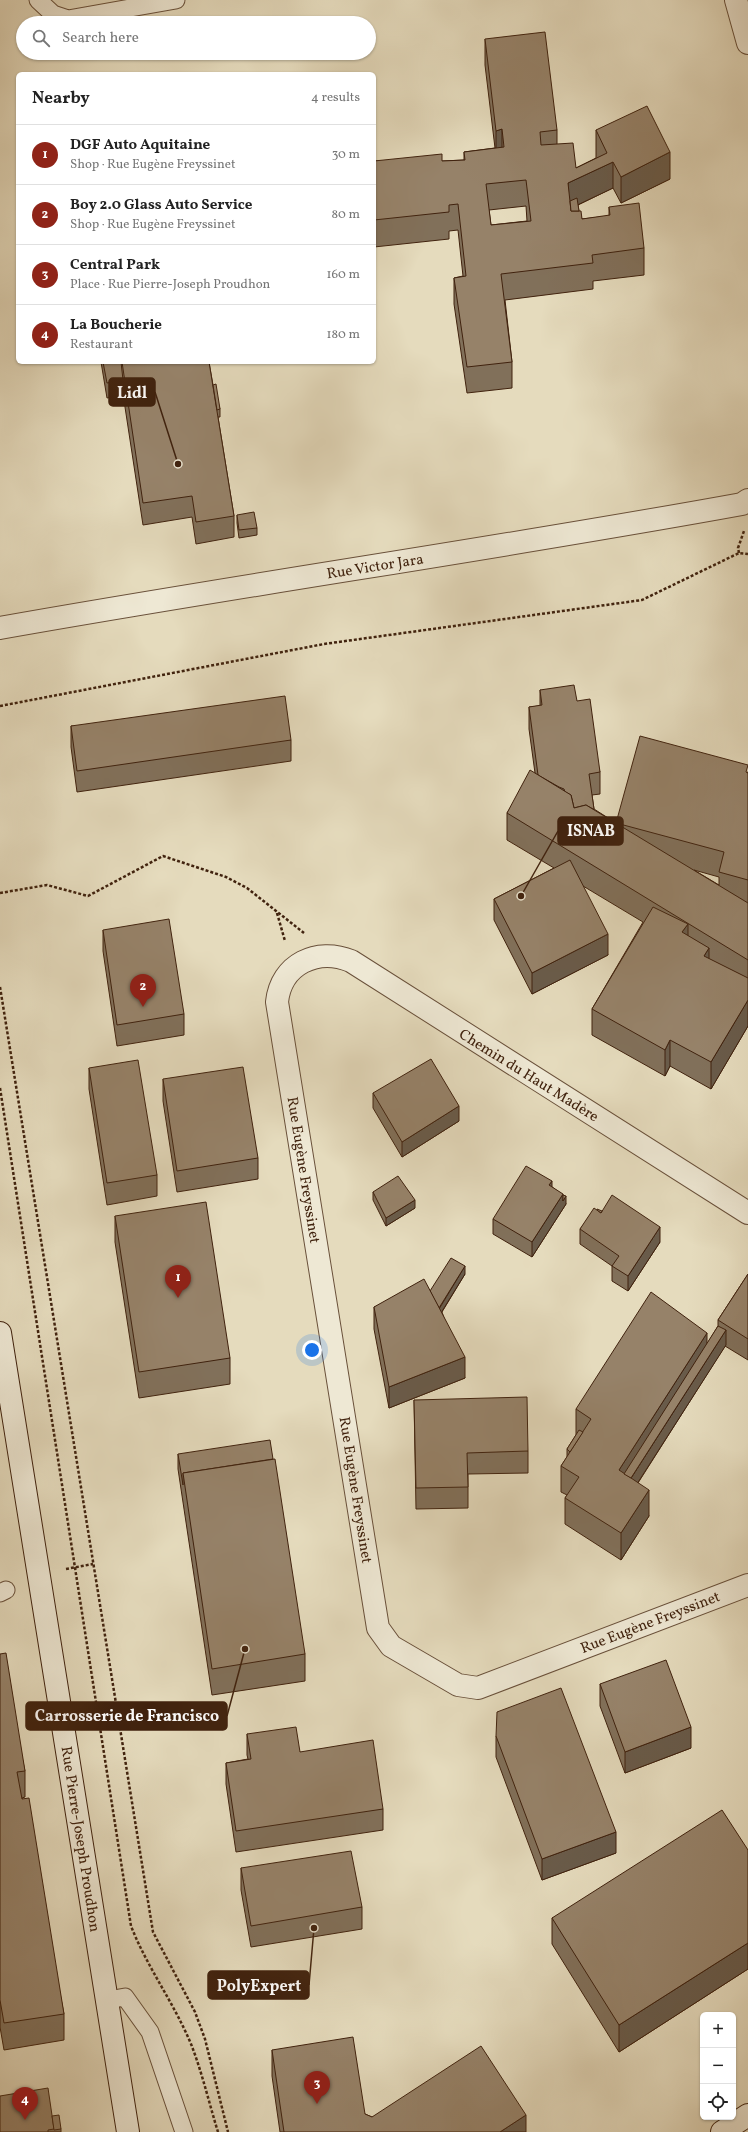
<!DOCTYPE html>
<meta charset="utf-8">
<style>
:root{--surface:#fff;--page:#f6f6f6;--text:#222;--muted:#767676;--line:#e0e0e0;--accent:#8f2418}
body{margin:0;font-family:Vollkorn,serif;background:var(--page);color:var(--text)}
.controls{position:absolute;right:12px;bottom:12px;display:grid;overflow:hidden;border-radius:6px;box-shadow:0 1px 3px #0004}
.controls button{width:36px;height:36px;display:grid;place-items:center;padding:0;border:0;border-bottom:1px solid var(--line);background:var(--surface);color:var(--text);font:20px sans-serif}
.you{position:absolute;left:312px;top:1350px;width:14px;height:14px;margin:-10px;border:3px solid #fff;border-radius:50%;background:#1a73e8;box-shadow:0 0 0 6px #1a73e833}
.badge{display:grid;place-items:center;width:26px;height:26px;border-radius:50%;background:var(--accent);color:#fff;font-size:13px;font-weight:700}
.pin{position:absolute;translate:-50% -33px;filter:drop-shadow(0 1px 2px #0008)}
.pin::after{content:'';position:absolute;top:21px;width:14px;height:12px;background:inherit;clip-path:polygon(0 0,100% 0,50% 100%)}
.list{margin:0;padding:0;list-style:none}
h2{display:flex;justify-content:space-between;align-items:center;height:52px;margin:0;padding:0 16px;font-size:17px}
h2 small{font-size:13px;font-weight:400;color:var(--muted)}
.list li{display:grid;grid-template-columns:26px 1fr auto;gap:12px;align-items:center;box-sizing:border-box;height:60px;padding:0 16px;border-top:1px solid var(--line)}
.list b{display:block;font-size:15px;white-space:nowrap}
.list p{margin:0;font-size:13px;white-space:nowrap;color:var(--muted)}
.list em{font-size:13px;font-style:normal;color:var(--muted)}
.icon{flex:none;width:22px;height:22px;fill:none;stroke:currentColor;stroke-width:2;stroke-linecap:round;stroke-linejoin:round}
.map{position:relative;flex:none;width:748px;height:2132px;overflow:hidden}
.search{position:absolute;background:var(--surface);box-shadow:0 1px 3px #0004;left:16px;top:16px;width:360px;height:44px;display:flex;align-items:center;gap:10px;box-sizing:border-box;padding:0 14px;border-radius:22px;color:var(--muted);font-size:15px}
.panel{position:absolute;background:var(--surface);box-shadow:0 1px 3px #0004;left:16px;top:72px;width:360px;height:292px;border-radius:6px}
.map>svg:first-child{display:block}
</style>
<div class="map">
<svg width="748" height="2132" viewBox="0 0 748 2132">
<rect width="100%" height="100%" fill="#e5dbbd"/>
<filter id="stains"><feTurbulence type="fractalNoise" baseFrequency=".005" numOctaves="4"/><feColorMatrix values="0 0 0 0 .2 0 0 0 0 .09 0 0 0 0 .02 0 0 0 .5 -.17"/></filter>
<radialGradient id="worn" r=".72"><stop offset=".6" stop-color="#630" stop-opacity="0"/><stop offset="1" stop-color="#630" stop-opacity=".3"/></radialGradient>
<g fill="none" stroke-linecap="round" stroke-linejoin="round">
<!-- lane casing -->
<g stroke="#69503a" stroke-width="19">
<g id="lane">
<polyline points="38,0 53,14 68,19 176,0"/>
<polyline points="0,1593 6,1590"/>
<polyline points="108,2000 125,1997 150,2032 184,2132"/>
</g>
</g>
<!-- street casing -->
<g stroke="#69503a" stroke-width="24">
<g id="street">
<polyline points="736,0 748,43"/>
<path d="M0,628C247,584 495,549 742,504L748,500"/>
<path d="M748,1213L351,961C317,947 281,964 277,1002L378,1628L391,1646L458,1685L478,1688L748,1585"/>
</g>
</g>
<!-- secondary casing -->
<g stroke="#40220e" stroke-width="24">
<g id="secondary">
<polyline points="0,1333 128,2132"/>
<polyline points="722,2132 748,2115"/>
</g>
</g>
<!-- path -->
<g stroke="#40220e" stroke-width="2.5" stroke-dasharray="3 2" stroke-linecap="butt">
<polyline points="739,553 738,548 744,531"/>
<polyline points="0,706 324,644 642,600 739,553 748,554"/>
<polyline points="0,893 47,885 88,896 163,856 226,877 247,888 304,933"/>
<polyline points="277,913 285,941"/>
<polyline points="0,987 153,1932 195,2012 205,2039 228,2132"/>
<path d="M0,1088L131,1926C147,1967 174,2003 191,2044C202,2072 209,2103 218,2132"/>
<polyline points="66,1569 93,1564"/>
</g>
<!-- lane -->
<use href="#lane" stroke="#eee8d4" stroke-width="17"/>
<!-- street -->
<use href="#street" stroke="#eee8d4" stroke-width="22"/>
<!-- secondary -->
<use href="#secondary" stroke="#eee8d4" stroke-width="22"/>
</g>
<!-- wall -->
<g fill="#81705a" stroke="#40220e" fill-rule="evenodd">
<path d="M485,39L557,130V144L576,168L596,158V130L670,179L621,203L613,188L578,205L579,211L582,219L609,216V207L644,248V275L593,281V289L505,300L512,362V388L467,393L454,304V278L463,276L458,230L449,231V239L374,247V161H442L464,160V152L495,148L485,65ZM526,206L527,221L491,225L489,210Z"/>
<polygon points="101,362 209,362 213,385 220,409 220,417 218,417 234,516 234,537 196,544 192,517 143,525 123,394 123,395 107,398"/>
<polygon points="237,515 257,528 257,535 239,538 237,523"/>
<path d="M540,690L577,701L600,772V794L592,795L594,809L616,823L748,772V1026L711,1089L670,1066L665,1076L592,1035V1009L643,922L583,886L608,955L532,994L494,920V899L554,868L507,840V813L535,773L529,729V707L540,706ZM694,870L719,877V885Z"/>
<polygon points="71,726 291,740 291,761 77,792 71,747"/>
<polygon points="103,930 184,1014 184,1035 117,1046 103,951"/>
<polygon points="89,1068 157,1175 157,1196 107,1205 89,1089"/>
<polygon points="163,1079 258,1158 258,1179 177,1192 163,1101"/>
<polygon points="373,1093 459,1121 402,1157 373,1108"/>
<polygon points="552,1187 563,1195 566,1204 532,1257 493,1234 493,1219"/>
<polygon points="373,1192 415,1208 386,1226 373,1200"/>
<polygon points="597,1210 660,1242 628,1291 612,1281 612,1266 580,1244 580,1229"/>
<polygon points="115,1216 230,1358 230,1384 139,1398 115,1242"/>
<polygon points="465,1274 442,1312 465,1378 389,1408 374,1329 374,1307 430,1291"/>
<polygon points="748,1274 748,1360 725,1346 638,1483 649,1516 621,1560 565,1524 565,1498 567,1495 561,1492 561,1466 567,1457 567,1449 576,1435 576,1409 707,1344 718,1326 718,1320"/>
<polygon points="414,1400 528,1451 528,1473 468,1474 468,1508 416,1509"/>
<polygon points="178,1454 305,1654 305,1681 212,1695 178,1469"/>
<polygon points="0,1654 25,1771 25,1797 22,1798 64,2014 64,2040 4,2050 0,2027"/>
<polygon points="600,1684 691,1748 625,1773 600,1706"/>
<polygon points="247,1734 300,1752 383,1809 383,1830 236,1852 226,1784 226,1763 248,1759 247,1755"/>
<polygon points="496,1736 616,1853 542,1880 496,1757"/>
<polygon points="748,1850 748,1969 619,2052 552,1944 552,1918"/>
<polygon points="241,1868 362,1907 362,1929 251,1947 241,1890"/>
<polygon points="272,2050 365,2114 372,2117 526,2132 280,2132 272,2076"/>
<polygon points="52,2116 61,2129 61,2132 0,2132"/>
</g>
<!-- shaded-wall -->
<g fill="#695b4a" stroke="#40220e">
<polygon points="502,129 502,156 496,157 496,131"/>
<polygon points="670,152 670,179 621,203 621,177"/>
<polygon points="613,162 613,188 569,209 568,183"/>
<polygon points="688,924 688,950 682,932"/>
<polygon points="608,934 608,955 532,994 532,973"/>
<polygon points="709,948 709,974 704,956"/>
<polygon points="748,1000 748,1026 711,1089 711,1062"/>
<polygon points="670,1040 670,1066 665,1076 665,1050"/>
<polygon points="459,1106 459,1121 402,1157 402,1142"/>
<polygon points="552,1181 552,1194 549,1185"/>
<polygon points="563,1194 563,1201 566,1196 566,1204 532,1257 532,1242"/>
<polygon points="415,1200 415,1208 386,1226 386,1218"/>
<polygon points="660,1227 660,1242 628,1291 628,1276"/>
<polygon points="465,1266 465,1274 436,1321 436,1314"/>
<polygon points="726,1330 726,1345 626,1501 626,1486"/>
<polygon points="707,1333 707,1359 626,1486 619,1470"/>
<polygon points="465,1357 465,1378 389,1408 389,1387"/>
<polygon points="649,1490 649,1516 621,1560 621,1533"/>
<polygon points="691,1727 691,1748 625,1773 625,1752"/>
<polygon points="616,1832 616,1853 542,1880 542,1859"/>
<polygon points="748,1943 748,1969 619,2052 619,2025"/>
<polygon points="526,2115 526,2132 500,2132"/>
</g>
<!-- building -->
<g fill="#968269" stroke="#40220e" fill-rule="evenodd">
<path d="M545,32L557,130L540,132L541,145L573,143L576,168L607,153L596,130L647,106L670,152L621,177L613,162L568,183L571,211H581L582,219L610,215L609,207L639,203L644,248L592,255L593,263L501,274L512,362L467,367L454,278L466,276L458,204L449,205V212L374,220V161L442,154V161L465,160L464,152L504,147L502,129L496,131L485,39ZM526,180L531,221L491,225L486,184Z"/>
<polygon points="577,198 579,211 571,211 570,201"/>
<polygon points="103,362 121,362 123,380 107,383"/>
<polygon points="122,362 209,362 234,516 196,522 192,496 143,503"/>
<polygon points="216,384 220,409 217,410 213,385"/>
<polygon points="254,512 257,528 239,530 237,515"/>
<polygon points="574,685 577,701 590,699 600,772 589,774 594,809 593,809 586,805 574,808 571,795 565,792 564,789 559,787 538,775 529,707 542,705 540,690"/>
<polygon points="285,696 291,740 77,771 71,726"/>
<polygon points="640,736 748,765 746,772 748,773 748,880 719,872 724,852 616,823"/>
<polygon points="530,770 571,795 574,808 586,805 748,903 748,960 507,813"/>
<polygon points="570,860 608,934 532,973 494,899"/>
<polygon points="653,907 688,924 682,932 709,948 704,956 748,978 748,1000 711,1062 670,1040 665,1050 592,1009"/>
<polygon points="169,919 184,1014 117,1025 103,930"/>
<polygon points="431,1059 459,1106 402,1142 373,1093"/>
<polygon points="138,1060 157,1175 107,1183 89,1068"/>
<polygon points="243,1067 258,1158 177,1171 163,1079"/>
<polygon points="526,1166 552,1181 549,1185 563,1194 532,1242 493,1219"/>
<polygon points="398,1176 415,1200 386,1218 373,1192"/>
<polygon points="563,1195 566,1196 563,1201"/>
<polygon points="612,1195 660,1227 628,1276 612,1266 619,1256 580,1229 594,1208 601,1213"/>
<polygon points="206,1202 230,1358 139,1372 115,1216"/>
<polygon points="597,1209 602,1211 601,1213 597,1210"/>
<polygon points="451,1258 465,1266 439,1308 430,1291"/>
<polygon points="748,1274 748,1339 718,1320"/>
<polygon points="424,1279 465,1357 389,1387 374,1307"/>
<polygon points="651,1292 707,1333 619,1470 649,1490 621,1533 565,1498 579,1477 561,1466 591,1419 576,1409"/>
<polygon points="718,1326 726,1330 631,1478 624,1474"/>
<polygon points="527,1397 528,1451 467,1453 468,1487 416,1488 414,1400"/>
<polygon points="579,1430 583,1432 570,1452 567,1449"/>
<polygon points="270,1440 273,1459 183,1473 183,1485 178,1454"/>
<polygon points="275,1459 305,1654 212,1669 183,1473"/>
<polygon points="6,1653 25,1771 17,1772 22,1799 29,1798 64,2014 4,2023 0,2000 0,1654"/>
<polygon points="666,1660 691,1727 625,1752 600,1684"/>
<polygon points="561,1688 616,1832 542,1859 496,1736 497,1712"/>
<polygon points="296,1727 300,1752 373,1740 383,1809 236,1831 226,1763 251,1759 247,1734"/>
<polygon points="722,1810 748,1850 748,1943 619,2025 552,1918"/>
<polygon points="351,1851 362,1907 251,1926 241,1868"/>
<polygon points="353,2037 365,2114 372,2117 481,2046 526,2115 500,2132 284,2132 272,2050"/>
<polygon points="48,2088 54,2129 48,2130 48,2132 0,2132 0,2096"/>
<polygon points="59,2115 61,2129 54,2130 52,2116"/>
</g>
<g text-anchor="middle" stroke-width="3" stroke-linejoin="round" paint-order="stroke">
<!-- street labels -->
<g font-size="15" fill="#40220e" stroke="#eee8d4">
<text transform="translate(375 566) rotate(-9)" y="5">Rue Victor Jara</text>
<text transform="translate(529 1075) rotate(32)" y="5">Chemin du Haut Madère</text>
<text transform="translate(304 1170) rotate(81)" y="5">Rue Eugène Freyssinet</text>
<text transform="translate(356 1490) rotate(81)" y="5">Rue Eugène Freyssinet</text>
<text transform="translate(650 1622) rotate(-21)" y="5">Rue Eugène Freyssinet</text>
<text transform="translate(81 1839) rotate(81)" y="5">Rue Pierre-Joseph Proudhon</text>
</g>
</g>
<!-- callouts -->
<path fill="none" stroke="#40220e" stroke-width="1.5" d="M178 464L155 392M521 896L558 831M245 1649L227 1716M314 1928L309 1985"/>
<g fill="#40220e" stroke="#eee8d4" stroke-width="1.5">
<circle cx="178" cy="464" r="4"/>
<circle cx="521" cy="896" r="4"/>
<circle cx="245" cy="1649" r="4"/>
<circle cx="314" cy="1928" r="4"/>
</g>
<g fill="#40220e" stroke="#40220e" stroke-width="1.5">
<rect x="109" y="378" width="46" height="28" rx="4"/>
<rect x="558" y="817" width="65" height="28" rx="4"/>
<rect x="26" y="1702" width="201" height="28" rx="4"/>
<rect x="208" y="1971" width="101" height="28" rx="4"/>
</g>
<g font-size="16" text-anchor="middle" font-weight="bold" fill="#fff">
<text x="132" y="398">Lidl</text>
<text x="591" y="836">ISNAB</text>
<text x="127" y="1721">Carrosserie de Francisco</text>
<text x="259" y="1991">PolyExpert</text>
</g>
<rect width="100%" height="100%" filter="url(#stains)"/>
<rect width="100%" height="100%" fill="url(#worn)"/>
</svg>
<div class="controls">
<button>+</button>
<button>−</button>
<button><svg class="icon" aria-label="locate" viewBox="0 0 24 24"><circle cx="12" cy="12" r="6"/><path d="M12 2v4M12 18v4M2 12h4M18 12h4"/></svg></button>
</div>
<div class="you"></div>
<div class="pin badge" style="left:178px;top:1298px">1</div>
<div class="pin badge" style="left:143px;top:1007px">2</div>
<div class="pin badge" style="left:317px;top:2104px">3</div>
<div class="pin badge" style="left:25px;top:2120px">4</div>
<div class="search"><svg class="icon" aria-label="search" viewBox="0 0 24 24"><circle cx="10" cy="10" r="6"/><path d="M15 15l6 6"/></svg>Search here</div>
<section class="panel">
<h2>Nearby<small>4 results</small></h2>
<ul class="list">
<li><span class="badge">1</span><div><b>DGF Auto Aquitaine</b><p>Shop · Rue Eugène Freyssinet</p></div><em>30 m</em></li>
<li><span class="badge">2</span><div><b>Boy 2.0 Glass Auto Service</b><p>Shop · Rue Eugène Freyssinet</p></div><em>80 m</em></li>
<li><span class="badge">3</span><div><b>Central Park</b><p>Place · Rue Pierre-Joseph Proudhon</p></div><em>160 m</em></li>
<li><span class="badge">4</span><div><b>La Boucherie</b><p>Restaurant</p></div><em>180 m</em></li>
</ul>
</section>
</div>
